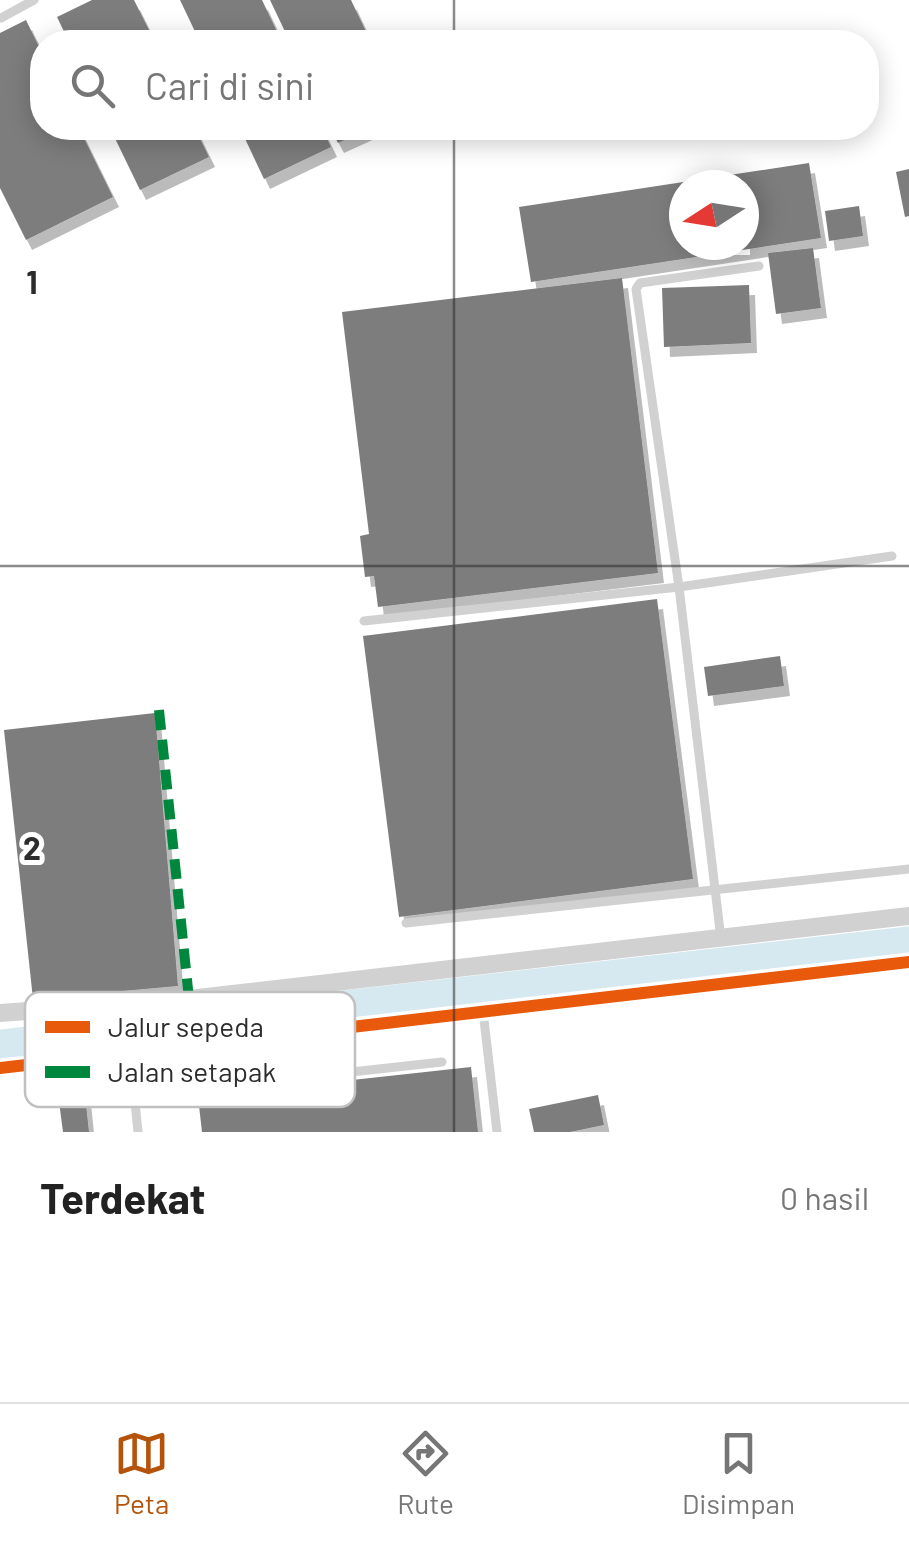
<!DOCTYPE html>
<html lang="id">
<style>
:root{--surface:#fff;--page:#f2f2f2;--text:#222;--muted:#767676;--line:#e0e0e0;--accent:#b45309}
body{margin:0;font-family:Barlow,sans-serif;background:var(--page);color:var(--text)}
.compass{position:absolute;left:669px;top:170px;width:90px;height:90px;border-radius:50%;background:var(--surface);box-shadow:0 5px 25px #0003;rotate:258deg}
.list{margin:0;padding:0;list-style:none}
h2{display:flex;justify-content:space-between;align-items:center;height:130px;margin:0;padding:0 40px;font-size:42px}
h2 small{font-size:32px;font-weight:400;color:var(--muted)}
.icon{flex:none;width:55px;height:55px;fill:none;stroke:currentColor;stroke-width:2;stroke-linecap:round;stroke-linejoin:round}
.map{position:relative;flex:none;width:909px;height:1132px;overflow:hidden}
.search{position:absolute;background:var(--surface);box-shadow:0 5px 25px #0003;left:30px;right:30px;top:30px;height:110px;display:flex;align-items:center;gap:25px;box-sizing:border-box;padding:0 35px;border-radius:40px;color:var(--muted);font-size:38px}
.sheet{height:270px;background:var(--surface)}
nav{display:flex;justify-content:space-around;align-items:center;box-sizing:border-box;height:140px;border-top:2px solid var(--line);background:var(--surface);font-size:28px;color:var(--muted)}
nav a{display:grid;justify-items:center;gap:5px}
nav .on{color:var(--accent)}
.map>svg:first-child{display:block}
</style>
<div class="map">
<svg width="909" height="1132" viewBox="0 0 909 1132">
<defs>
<filter id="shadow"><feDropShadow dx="6" dy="10" stdDeviation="0" flood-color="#0004"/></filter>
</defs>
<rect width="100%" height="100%" fill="#fff"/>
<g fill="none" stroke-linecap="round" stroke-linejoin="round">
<!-- river -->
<polyline stroke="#d6e9f0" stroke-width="35" points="0,1047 909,944"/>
</g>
<!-- building -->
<g fill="#7d7d7d" fill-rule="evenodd" filter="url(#shadow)">
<polygon points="92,0 134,0 155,42 69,42 57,17"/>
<polygon points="180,0 262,0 282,42 200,42"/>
<polygon points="270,0 351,0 371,42 290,42"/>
<polygon points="26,20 42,53 42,128 79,128 113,197 26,240 0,188 0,33"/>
<polygon points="110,128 195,128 209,157 140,190"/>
<polygon points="240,128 322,128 331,147 264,179"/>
<polygon points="330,128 371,128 338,143"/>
<path d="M809,163L821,238L531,282L519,207ZM684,185H744V245H684Z"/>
<polygon points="909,169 909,216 905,217 896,172"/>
<polygon points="859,206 863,236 829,241 825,211"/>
<polygon points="813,248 821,308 776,314 768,253"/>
<polygon points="622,278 658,573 378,607 374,576 365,577 360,536 369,534 342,312"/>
<polygon points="749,285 751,343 664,347 662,288"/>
<polygon points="657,599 693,879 399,917 363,636"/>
<polygon points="780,656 784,686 708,696 704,667"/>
<polygon points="155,713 178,986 33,999 4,730"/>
<polygon points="471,1067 478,1132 202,1132 198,1097"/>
<polygon points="83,1076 89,1132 63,1132 56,1079"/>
<polygon points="598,1095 604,1125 570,1132 534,1132 529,1109"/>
</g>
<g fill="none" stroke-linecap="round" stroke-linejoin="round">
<!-- service -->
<g stroke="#d1d1d1" stroke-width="9">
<polyline points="1,18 34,0"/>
<polyline points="364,621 679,587 892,556"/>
<polyline points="406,923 909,869"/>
<polyline points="721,939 679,587 636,289 640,283 759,266"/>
<polyline points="483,1011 497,1132"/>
<polyline points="130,1053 138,1132"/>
<polyline points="134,1096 442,1062"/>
</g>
<!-- minor -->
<g stroke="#d1d1d1" stroke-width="18">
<polyline points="0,1013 189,999 909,916"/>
<polyline points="0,1068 909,962"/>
</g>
<!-- quiet -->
<polyline stroke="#00873e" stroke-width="10" stroke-dasharray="20 10" stroke-linecap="butt" points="159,710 189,999"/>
<!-- cycleway casing -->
<g stroke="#fff" stroke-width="19">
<polyline id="cycleway" points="0,1068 909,962"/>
</g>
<!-- cycleway -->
<use href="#cycleway" stroke="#e8590c" stroke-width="12"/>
</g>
<!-- grid -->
<path fill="none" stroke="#2c2c2c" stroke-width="2.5" stroke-opacity="0.55" d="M454,0V42M454,128V1132M0,566H909"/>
<!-- legend -->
<rect x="25" y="992" width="330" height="115" rx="15" fill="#fff" stroke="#c0c0c0" stroke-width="2.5"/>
<rect x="45" y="1021" width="45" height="12" fill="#e8590c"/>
<rect x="45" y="1066" width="45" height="12" fill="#00873e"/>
<g font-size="28" fill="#2c2c2c">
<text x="108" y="1037">Jalur sepeda</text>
<text x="108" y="1082">Jalan setapak</text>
</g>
<g font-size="32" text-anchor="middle" font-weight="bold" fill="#2c2c2c" stroke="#fff" stroke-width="10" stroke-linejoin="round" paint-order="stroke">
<text x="32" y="294">1</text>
<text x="32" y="860">2</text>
</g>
</svg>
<svg class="compass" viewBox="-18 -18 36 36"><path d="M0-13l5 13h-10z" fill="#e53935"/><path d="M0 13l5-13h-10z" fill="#767676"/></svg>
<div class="search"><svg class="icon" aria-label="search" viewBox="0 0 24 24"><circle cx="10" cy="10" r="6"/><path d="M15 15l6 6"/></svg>Cari di sini</div>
</div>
<section class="sheet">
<h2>Terdekat<small>0 hasil</small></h2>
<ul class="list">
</ul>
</section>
<nav>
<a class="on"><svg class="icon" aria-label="map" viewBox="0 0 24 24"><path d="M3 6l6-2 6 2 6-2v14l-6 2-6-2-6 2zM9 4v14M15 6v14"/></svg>Peta</a>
<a><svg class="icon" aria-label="directions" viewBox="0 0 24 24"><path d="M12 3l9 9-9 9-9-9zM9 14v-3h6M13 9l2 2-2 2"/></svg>Rute</a>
<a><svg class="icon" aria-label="saved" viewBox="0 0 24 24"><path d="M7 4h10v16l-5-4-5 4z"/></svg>Disimpan</a>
</nav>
